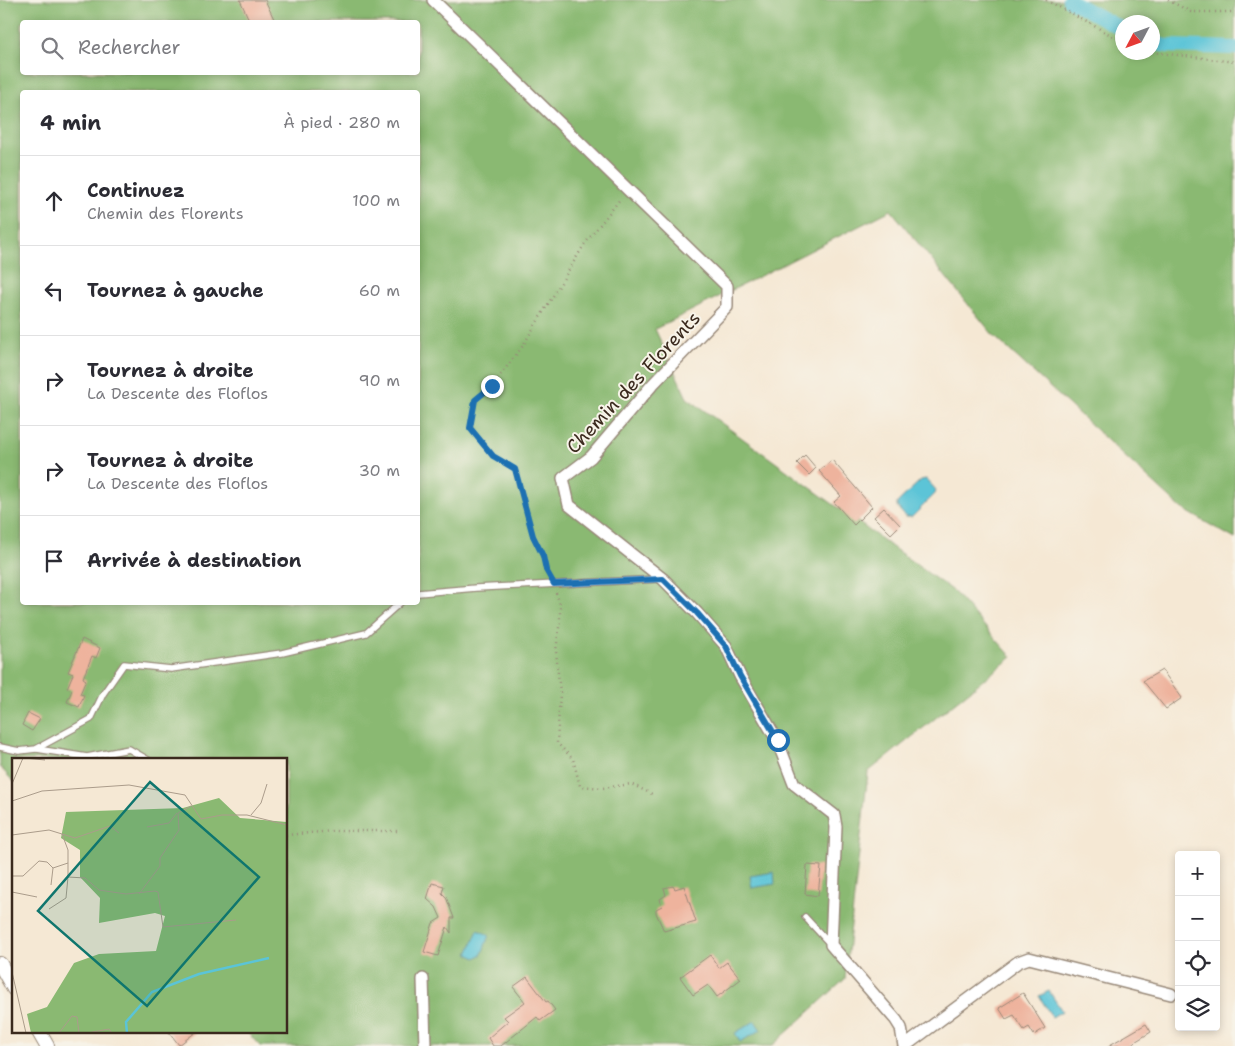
<!DOCTYPE html>
<html lang="fr">
<meta charset="utf-8">
<style>
:root{--surface:#fff;--page:#f7f7f7;--text:#2b2b33;--muted:#7c7c81;--line:#e1e1e2}
body{margin:0;font-family:"Shantell Sans",sans-serif;background:var(--page);color:var(--text)}
.controls{position:absolute;right:15px;bottom:15px;display:grid;overflow:hidden;border-radius:5px;box-shadow:0 2px 8px #0003}
.controls button{width:45px;height:45px;display:grid;place-items:center;padding:0;border:0;border-bottom:1px solid var(--line);background:var(--surface);color:var(--text);font:25px sans-serif}
.compass{position:absolute;left:1115px;top:15px;width:45px;height:45px;border-radius:50%;background:var(--surface);box-shadow:0 2px 8px #0003;rotate:229deg}
.stop{position:absolute;width:15px;height:15px;margin:-11px;border:4px solid #1f6fb2;border-radius:50%;background:#fff}
.stop.end{background:#1f6fb2;border-color:#fff;box-shadow:0 1px 5px #0008}
.list{margin:0;padding:0;list-style:none}
h2{display:flex;justify-content:space-between;align-items:center;height:65px;margin:0;padding:0 20px;font-size:21px}
h2 small{font-size:16px;font-weight:400;color:var(--muted)}
.list li{display:grid;grid-template-columns:32px 1fr auto;gap:15px;align-items:center;box-sizing:border-box;height:90px;padding:0 20px;border-top:1px solid var(--line)}
.list b{display:block;font-size:19px;white-space:nowrap}
.list p{margin:0;font-size:16px;white-space:nowrap;color:var(--muted)}
.list em{font-size:16px;font-style:normal;color:var(--muted)}
.icon{flex:none;width:28px;height:28px;fill:none;stroke:currentColor;stroke-width:2;stroke-linecap:round;stroke-linejoin:round}
.map{position:relative;flex:none;width:1235px;height:1046px;overflow:hidden}
.search{position:absolute;background:var(--surface);box-shadow:0 2px 8px #0003;left:20px;top:20px;width:400px;height:55px;display:flex;align-items:center;gap:12px;box-sizing:border-box;padding:0 18px;border-radius:5px;color:var(--muted);font-size:19px}
.panel{position:absolute;background:var(--surface);box-shadow:0 2px 8px #0003;left:20px;top:90px;width:400px;height:515px;border-radius:5px}
.map>svg:first-child{display:block}
</style>
<div class="map">
<svg width="1235" height="1046" viewBox="0 0 1235 1046">
<rect width="100%" height="100%" fill="#f7f3e8"/>
<filter id="ink" filterUnits="userSpaceOnUse"><feTurbulence type="fractalNoise" baseFrequency=".02" numOctaves="2"/><feDisplacementMap in="SourceGraphic" scale="10" xChannelSelector="R" yChannelSelector="G"/><feConvolveMatrix kernelMatrix="1 2 1 2 8 2 1 2 1" color-interpolation-filters="sRGB"/></filter>
<filter id="wash" filterUnits="userSpaceOnUse"><feTurbulence type="fractalNoise" baseFrequency=".0096" numOctaves="4" result="noise"/><feDisplacementMap in="SourceGraphic" scale="20" xChannelSelector="R" yChannelSelector="G"/><feGaussianBlur stdDeviation="1.12" result="paint"/><feColorMatrix in="noise" values="0 0 0 0 0 0 0 0 0 0 0 0 0 0 0 0 0 1.4 0 .05"/><feComposite in="paint" operator="in"/></filter>
<g filter="url(#wash)">
<rect width="100%" height="100%" fill="#f5e8d4"/>
<!-- forest -->
<path fill="#8ab972" stroke="#627248" fill-rule="evenodd" d="M0,0H1235V539L1181,508L994,336L891,210L655,329L687,398L954,592L1012,657L868,772L845,979L772,1046H260L247,1032H286V760H14V782L0,767ZM22,22H418V72H22ZM1122,22H1152V52H1122ZM22,92H418V602H22Z"/>
<!-- water -->
<g fill="#5bc4d7" stroke="#4b777a">
<polygon points="926,479 936,490 935,494 912,517 906,517 897,507 897,503 921,480"/>
<polygon points="774,872 775,884 752,888 750,876"/>
<polygon points="478,930 489,935 482,954 476,958 468,954"/>
<polygon points="1049,991 1062,1011 1052,1017 1039,996"/>
<polygon points="755,1021 761,1030 740,1042 735,1033"/>
</g>
<g fill="none" stroke-linecap="round" stroke-linejoin="round">
<!-- canal -->
<g stroke="#5bc4d7" stroke-width="14">
<polyline points="1069,0 1122,29"/>
<polyline points="1152,43 1167,46 1235,48"/>
</g>
</g>
<g id="blocks">
<!-- building -->
<g fill="#eeb39d">
<polygon points="240,0 265,0 274,19 266,22 250,22"/>
<polygon points="805,455 816,468 809,475 797,463"/>
<polygon points="832,460 872,507 854,525 834,502 841,496 819,471"/>
<polygon points="884,508 900,525 891,534 874,517"/>
<polygon points="82,639 100,648 96,658 92,656 83,678 86,680 80,694 84,695 79,707 67,702 72,690 67,688 73,674 68,672"/>
<polygon points="1162,670 1182,698 1166,709 1143,681"/>
<polygon points="28,713 40,719 32,731 22,725"/>
<polygon points="807,865 821,866 818,896 805,894"/>
<polygon points="432,883 444,886 442,893 446,897 454,918 451,918 451,933 447,927 438,956 424,952 433,923 441,918 436,907 427,899"/>
<polygon points="673,886 675,889 684,886 696,922 664,931 656,913 656,909 662,906 660,899 666,895 664,888"/>
<polygon points="710,955 719,968 727,962 741,979 717,997 708,985 693,995 680,977"/>
<polygon points="527,977 546,1002 548,1001 555,1010 540,1021 537,1017 501,1046 493,1046 488,1038 508,1021 504,1017 525,1002 513,987"/>
<polygon points="1023,993 1045,1028 1034,1035 1029,1027 1024,1030 1014,1015 1006,1019 999,1008"/>
<polygon points="1146,1024 1151,1032 1128,1046 1108,1046"/>
<polygon points="169,1032 196,1032 179,1045"/>
</g>
</g>
</g>
<g filter="url(#ink)">
<use href="#blocks" fill-opacity="0" stroke="#988979" stroke-width="1"/>
<g fill="none" stroke-linecap="round" stroke-linejoin="round">
<!-- service casing -->
<g stroke="#988979" stroke-width="8">
<g id="service">
<polyline points="418,593 476,588 660,579"/>
<polyline points="0,747 19,751 36,749 91,719 103,694 124,664 171,669 282,653 366,633 401,602"/>
<polyline points="37,749 87,757 129,749 148,760"/>
<polyline points="805,917 829,943"/>
</g>
</g>
<!-- minor casing -->
<g stroke="#988979" stroke-width="14">
<g id="minor">
<polyline points="433,0 727,286 727,307 653,384 591,457 563,478 569,505 663,579 697,613 726,646 740,676 777,740 794,784 834,815 836,827 831,945 896,1020 901,1028 904,1046"/>
<polyline points="423,979 425,1046"/>
<polyline points="905,1046 1018,962 1029,958 1171,994"/>
</g>
</g>
<!-- tertiary casing -->
<g stroke="#988979" stroke-width="16">
<g id="tertiary">
<polyline points="0,964 14,989"/>
<polyline points="39,1032 47,1046"/>
</g>
</g>
<!-- path -->
<g stroke="#988979" stroke-width="2.5" stroke-dasharray="1 4" stroke-linecap="butt">
<polyline points="1046,0 1122,41"/>
<polyline points="1168,0 1191,12 1235,12"/>
<polyline points="1152,52 1235,62"/>
<polyline points="550,577 543,556 533,536 515,469 493,456 470,428 475,400 492,386 522,347 584,245 621,198"/>
<polyline points="556,593 560,604 560,620 556,651 560,693 557,743 573,759 580,786 603,788 631,784 654,795"/>
<polyline points="286,835 332,831 400,831"/>
</g>
<!-- service -->
<use href="#service" stroke="#fff" stroke-width="5.5"/>
<!-- minor -->
<use href="#minor" stroke="#fff" stroke-width="11"/>
<!-- tertiary -->
<use href="#tertiary" stroke="#fff" stroke-width="14"/>
</g>
</g>
<g fill="none" stroke-linecap="round" stroke-linejoin="round" filter="url(#ink)">
<!-- route -->
<polyline stroke="#1f6fb2" stroke-width="6" points="492,386 475,400 470,428 493,456 515,469 533,536 543,556 546,570 554,584 663,579 697,613 726,646 740,676 778,740"/>
</g>
<g text-anchor="middle" stroke-width="4" stroke-linejoin="round" paint-order="stroke">
<!-- street labels -->
<g font-size="19" fill="#3b2a1e" stroke="#f7f3e8">
<text transform="translate(633 382) rotate(-47)" y="7">Chemin des Florents</text>
</g>
</g>
<!-- overview -->
<g transform="translate(12 758)">
<rect width="275" height="275" fill="#f5e8d4"/>
<path d="M207,40L228,60L275,64V275H19L15,256L35,249L62,205L87,196L144,193L153,158L143,155L87,165L88,140L68,119V92L49,80L54,54L171,50Z" fill="#8ab972"/>
<path fill="none" stroke="#5bc4d7" stroke-width="2.5" d="M115,275L114,264L140,234L187,216L257,200"/>
<path fill="none" stroke="#ab9c8b" stroke-width="1" d="M12,0L33,2M0,26L11,0M0,43L30,33L117,27L173,37L189,61L210,57H235L275,67M239,57L249,45L255,26M135,69L157,65L165,55M50,76L56,92V119L73,120L87,132L114,136L143,133L146,134L151,169L224,162M0,77L37,72L63,80L98,68L107,75M0,118H11L27,103L35,104L41,110L56,105M39,127L41,110M0,134L25,139M127,136L148,108V100L167,72L166,55L179,48M37,151L54,140L56,119M0,214L14,275M47,275L60,258L65,259L67,275M75,275L97,271L100,275"/>
<path fill="#0f766e" fill-opacity="0.15" stroke="#0f766e" stroke-width="2.5" d="M138,24L247,119L135,248L26,153Z"/>
<rect width="275" height="275" fill="none" stroke="#3b2a1e" stroke-width="2.5"/>
</g>
</svg>
<div class="controls">
<button>+</button>
<button>−</button>
<button><svg class="icon" aria-label="locate" viewBox="0 0 24 24"><circle cx="12" cy="12" r="6"/><path d="M12 2v4M12 18v4M2 12h4M18 12h4"/></svg></button>
<button><svg class="icon" aria-label="layers" viewBox="0 0 24 24"><path d="M12 4l9 5-9 5-9-5zM3 14l9 5 9-5"/></svg></button>
</div>
<svg class="compass" viewBox="-18 -18 36 36"><path d="M0-13l5 13h-10z" fill="#e53935"/><path d="M0 13l5-13h-10z" fill="#7c7c81"/></svg>
<div class="stop" style="left:778px;top:740px"></div>
<div class="stop end" style="left:492px;top:386px"></div>
<div class="search"><svg class="icon" aria-label="search" viewBox="0 0 24 24"><circle cx="10" cy="10" r="6"/><path d="M15 15l6 6"/></svg>Rechercher</div>
<section class="panel">
<h2>4 min<small>À pied · 280 m</small></h2>
<ul class="list">
<li><svg class="icon" aria-label="ahead" viewBox="0 0 24 24"><path d="M12 20V5M6 11l6-6 6 6"/></svg><div><b>Continuez</b><p>Chemin des Florents</p></div><em>100 m</em></li>
<li><svg class="icon" aria-label="left" viewBox="0 0 24 24"><path d="M17 20v-9H6M10 6l-5 5 5 5"/></svg><div><b>Tournez à gauche</b></div><em>60 m</em></li>
<li><svg class="icon" aria-label="right" viewBox="0 0 24 24"><path d="M7 20v-9h11M14 6l5 5-5 5"/></svg><div><b>Tournez à droite</b><p>La Descente des Floflos</p></div><em>90 m</em></li>
<li><svg class="icon" aria-label="right" viewBox="0 0 24 24"><path d="M7 20v-9h11M14 6l5 5-5 5"/></svg><div><b>Tournez à droite</b><p>La Descente des Floflos</p></div><em>30 m</em></li>
<li><svg class="icon" aria-label="arrive" viewBox="0 0 24 24"><path d="M6 21V4h12l-3 4 3 4H6"/></svg><div><b>Arrivée à destination</b></div></li>
</ul>
</section>
</div>
